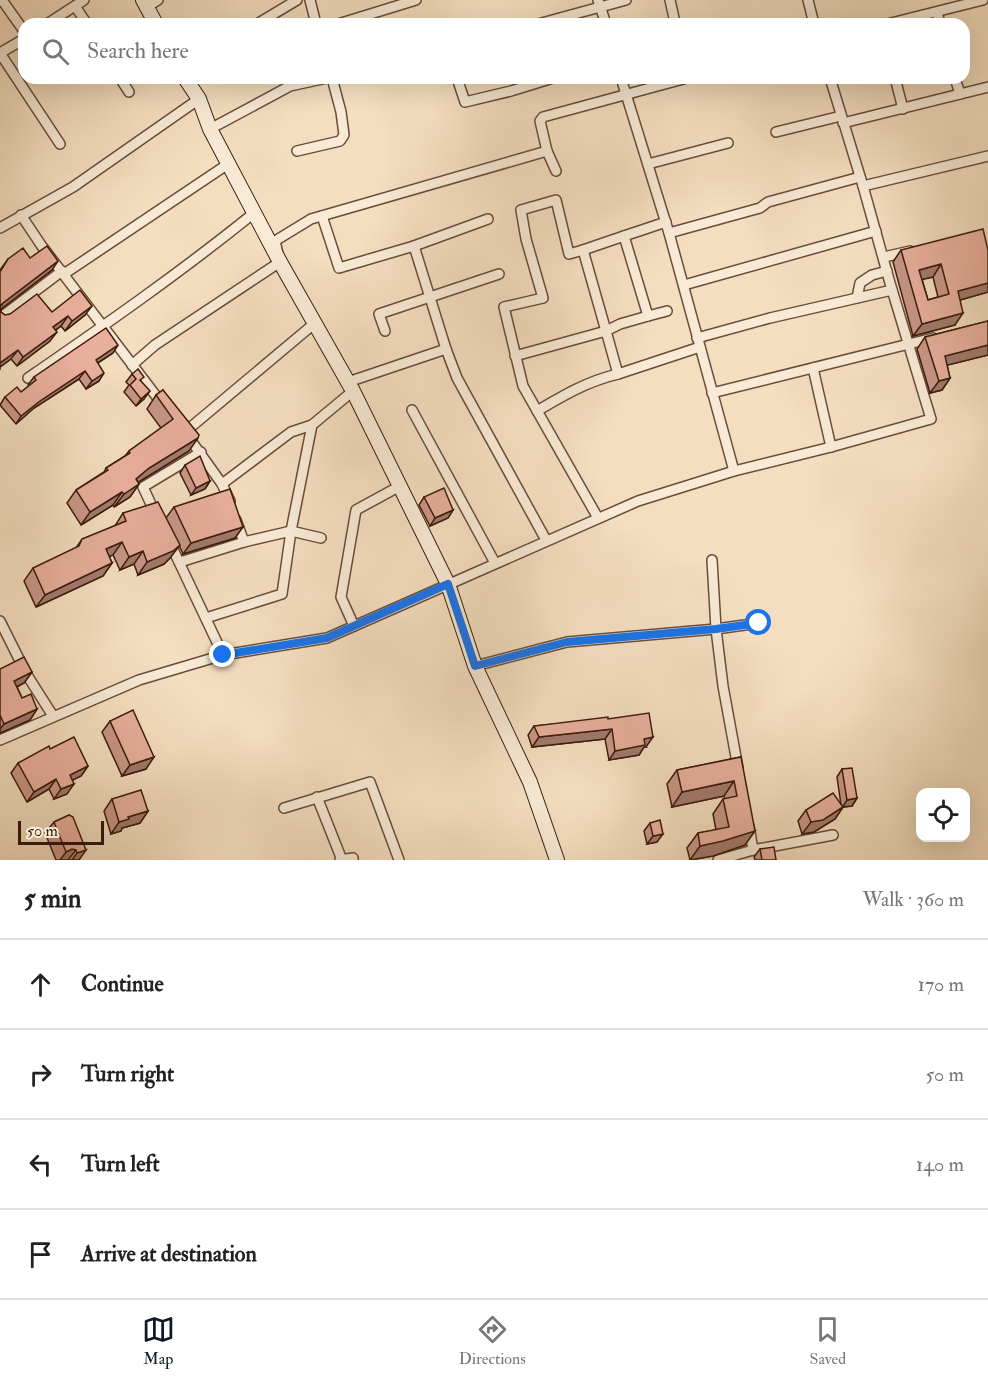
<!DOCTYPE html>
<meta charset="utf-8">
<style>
:root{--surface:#fff;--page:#f6f6f6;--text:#222;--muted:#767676;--line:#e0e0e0;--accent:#111827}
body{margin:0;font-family:"IM FELL Double Pica",serif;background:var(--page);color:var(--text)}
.controls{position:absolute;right:18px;bottom:18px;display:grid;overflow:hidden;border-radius:12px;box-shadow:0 6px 24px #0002}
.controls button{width:54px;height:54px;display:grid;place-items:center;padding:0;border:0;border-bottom:2px solid var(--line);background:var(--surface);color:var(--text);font:30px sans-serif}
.scale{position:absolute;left:18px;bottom:15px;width:86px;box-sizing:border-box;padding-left:6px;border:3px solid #3c1c0b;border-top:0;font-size:16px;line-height:21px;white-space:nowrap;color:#3c1c0b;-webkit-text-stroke:4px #f8ead6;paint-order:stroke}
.stop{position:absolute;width:18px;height:18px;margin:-14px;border:4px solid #1a73e8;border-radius:50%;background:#fff}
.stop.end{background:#1a73e8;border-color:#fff;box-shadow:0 2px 6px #0008}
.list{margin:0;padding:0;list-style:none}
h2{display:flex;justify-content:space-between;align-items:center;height:78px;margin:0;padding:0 24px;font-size:26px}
h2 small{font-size:20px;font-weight:400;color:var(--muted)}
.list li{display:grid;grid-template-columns:39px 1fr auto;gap:18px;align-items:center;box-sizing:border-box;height:90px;padding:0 24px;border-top:2px solid var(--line)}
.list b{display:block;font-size:22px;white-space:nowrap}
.list em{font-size:20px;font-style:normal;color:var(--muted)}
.icon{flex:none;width:33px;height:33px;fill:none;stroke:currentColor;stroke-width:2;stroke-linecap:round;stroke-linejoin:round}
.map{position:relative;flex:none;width:988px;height:860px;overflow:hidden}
.search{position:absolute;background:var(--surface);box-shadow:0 6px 24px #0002;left:18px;right:18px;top:18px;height:66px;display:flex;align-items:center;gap:15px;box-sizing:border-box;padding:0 21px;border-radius:18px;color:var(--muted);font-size:22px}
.sheet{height:438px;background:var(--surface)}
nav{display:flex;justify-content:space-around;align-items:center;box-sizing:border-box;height:84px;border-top:2px solid var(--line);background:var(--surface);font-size:16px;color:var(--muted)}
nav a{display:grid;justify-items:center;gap:3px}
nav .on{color:var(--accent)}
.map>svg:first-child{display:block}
</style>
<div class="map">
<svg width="988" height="860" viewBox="0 0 988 860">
<rect width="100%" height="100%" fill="#f4dec0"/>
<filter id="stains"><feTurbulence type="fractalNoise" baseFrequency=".00333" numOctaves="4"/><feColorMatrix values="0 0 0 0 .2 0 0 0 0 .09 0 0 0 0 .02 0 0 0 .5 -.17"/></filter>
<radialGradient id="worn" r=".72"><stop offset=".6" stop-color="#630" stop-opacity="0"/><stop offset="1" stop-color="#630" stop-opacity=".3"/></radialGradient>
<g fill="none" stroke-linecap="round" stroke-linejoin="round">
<!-- street casing -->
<g stroke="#6a4c38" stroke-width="12">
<g id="street">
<polyline points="2,0 24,31"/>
<polyline points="310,0 316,24"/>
<polyline points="598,0 606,24"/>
<polyline points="670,0 674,18"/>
<polyline points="808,0 814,24"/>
<polyline points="75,6 87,24"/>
<polyline points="147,7 158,0"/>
<polyline points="937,12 940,24"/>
<polyline points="47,24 84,0"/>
<polyline points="257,24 297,0"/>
<polyline points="338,24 416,0"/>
<polyline points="538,24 626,0"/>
<polyline points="887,24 983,0"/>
<polyline points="0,53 60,144"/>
<polyline points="0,53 24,39"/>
<polyline points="120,78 129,92"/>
<polyline points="457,78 465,102 511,91 553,78"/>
<polyline points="621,78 669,233 734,471"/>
<polyline points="895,78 903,109"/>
<polyline points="955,78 960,94"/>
<polyline points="843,123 988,87"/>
<polyline points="210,129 290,86 327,78"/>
<polyline points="776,132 841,116"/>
<polyline points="297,151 340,141 344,135 341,112 332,78"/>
<polyline points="648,164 728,143"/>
<polyline points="556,171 547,151 540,121 543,117 687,78"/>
<polyline points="863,186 988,156"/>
<polyline points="21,215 41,245 163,405"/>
<polyline points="322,216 339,268 414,246 446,349"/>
<polyline points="0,228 73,187 199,99"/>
<polyline points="669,233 760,208 768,202 860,177"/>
<polyline points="624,236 666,222"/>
<polyline points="414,246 488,219"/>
<polyline points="583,250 624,236 648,316 667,311"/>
<polyline points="884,257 910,251"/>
<polyline points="64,274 228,164"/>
<polyline points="684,285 876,231"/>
<polyline points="857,298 860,283 872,275 887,271"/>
<polyline points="648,316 620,324 606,331 618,374 700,347"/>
<polyline points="0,318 62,271"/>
<polyline points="385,331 379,314 499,274"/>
<polyline points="697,338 770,318 892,290"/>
<polyline points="515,356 606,331 583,250 569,254 556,200 521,210 526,239 543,298 504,307 523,386 598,518"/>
<polyline points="132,365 155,345 280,262 275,241 311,219 547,151"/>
<polyline points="813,368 831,447"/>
<path d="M28,378C105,325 181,272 254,213"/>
<polyline points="348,382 446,349 457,378 546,540"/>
<polyline points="712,393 933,338"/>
<polyline points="412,410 495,563"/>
<path d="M537,411C564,395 588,381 618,374"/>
<polyline points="185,432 315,323"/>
<polyline points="187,435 222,484 230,501"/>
<polyline points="222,484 291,432 312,425 353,391"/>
<polyline points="156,515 143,487 201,452"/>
<polyline points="236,520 244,542"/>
<polyline points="169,541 223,655"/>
<polyline points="712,560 716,629 723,686 738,768"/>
<polyline points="180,562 244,542 291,531 321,538"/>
<polyline points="206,618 282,594 291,531 312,425"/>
<polyline points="0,621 27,675 53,716"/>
<polyline points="354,626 341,597 356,510 400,486"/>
<polyline points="475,666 567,642 716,629 759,623"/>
<polyline points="0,740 139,680 223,655 327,638 638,501 734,471 831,447 931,419 890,283 863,186 830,78"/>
<polyline points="317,797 342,860"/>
<polyline points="284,808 370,782 399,860"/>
<polyline points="749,826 753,850"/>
<polyline points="340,860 353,858 353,860"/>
<polyline points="718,860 753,850 833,835"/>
</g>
</g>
<!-- secondary casing -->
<g stroke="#3c1c0b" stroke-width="16">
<g id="secondary">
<polyline points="143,0 156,24"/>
<polyline points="185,78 199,99 210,129 280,262 353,391 448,584 475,666 530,782 557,860"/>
</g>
</g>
<!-- street -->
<use href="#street" stroke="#f8ead6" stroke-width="9"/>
<!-- secondary -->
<use href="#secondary" stroke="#f8ead6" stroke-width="14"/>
</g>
<!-- wall -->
<g fill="#c89687" stroke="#3c1c0b" stroke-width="1.5" fill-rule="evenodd">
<path d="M901,250H988V292L960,300L955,325L913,336L893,262ZM933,277L938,297L928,300L922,279Z"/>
<polygon points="30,258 52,270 1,309 1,312 5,315 52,312 85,315 65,331 61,326 56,330 50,341 17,366 11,359 0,367 0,370 0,270 8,259"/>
<polygon points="988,321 988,355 947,365 950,378 942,390 930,393 917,349 925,337"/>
<polygon points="113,353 98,363 99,381 86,389 79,379 34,408 16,424 0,405 5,397 21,392 29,386 28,385 34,377"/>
<polygon points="132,374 141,381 144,399 136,406 124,392 129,385 126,382"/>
<polygon points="163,390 189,451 140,481 138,482 139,484 130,497 114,507 113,505 81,525 67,503 76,490 104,472 106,468 125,456 129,451 161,428 147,409 156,395"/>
<polygon points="185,465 210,481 205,489 191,495 180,473"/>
<polygon points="424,497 453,510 448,518 430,526 419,505"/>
<polygon points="174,507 235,538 183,554 179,545 170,558 164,564 138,575 134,564 120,570 113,555 109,556 112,563 103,576 36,607 24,581 33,568 76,548 82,539 115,526 123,513 166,518"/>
<polygon points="0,669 32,672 24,683 17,687 22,698 37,709 30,720 0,733"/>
<polygon points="608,719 646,747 644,747 639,755 609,760 605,739 532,747 528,735 534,726"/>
<polygon points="110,721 146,769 122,776 102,732"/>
<polygon points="50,749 88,766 81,776 72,780 67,794 54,799 49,789 27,802 11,773 18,763"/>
<polygon points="741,757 745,845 713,856 690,860 687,848 698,833 716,830 713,814 723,799 725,799 724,796 672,807 667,784 677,770"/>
<polygon points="842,769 857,798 852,806 843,807 835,819 814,832 802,834 798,821 806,810 841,805 837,777"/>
<polygon points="112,799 148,811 140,823 122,828 121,831 111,834 104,811"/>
<polygon points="69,815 79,860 56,860 45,833 54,822"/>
<polygon points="650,823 657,842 647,844 644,831"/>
<polygon points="760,849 776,860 755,860 754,857"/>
</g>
<!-- shaded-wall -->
<g fill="#a27a6e" stroke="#3c1c0b" stroke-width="1.5">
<polygon points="58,261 52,270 0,310 0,307 3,303"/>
<polygon points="941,264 933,277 911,282 919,270"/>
<polygon points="988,283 988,292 950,303 958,291"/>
<polygon points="92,306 85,315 65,331 72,321"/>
<polygon points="963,313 955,325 913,336 922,324"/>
<polygon points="68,316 61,326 47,336 53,327"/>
<polygon points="57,332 50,341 17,366 23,357"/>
<polygon points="118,345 113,353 90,368 96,360"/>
<polygon points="988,345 988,355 936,368 945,356"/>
<polygon points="18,350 11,359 0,367 0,363"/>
<polygon points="85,371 79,379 34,408 16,424 21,416 40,401"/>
<polygon points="104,373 99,381 86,389 92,381"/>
<polygon points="950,378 942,390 930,393 939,381"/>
<polygon points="150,391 144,399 136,406 141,399"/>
<polygon points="198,438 189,451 140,481 130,490 139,484 130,497 114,507 124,494 136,479 149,468"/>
<polygon points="210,481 205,489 191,495 196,488"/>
<polygon points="122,492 113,505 81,525 90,512"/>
<polygon points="453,510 448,518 430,526 435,518"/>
<polygon points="243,527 235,538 183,554 191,543"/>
<polygon points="122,542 113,555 97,562 106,549"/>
<polygon points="180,545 170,558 164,564 138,575 147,562"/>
<polygon points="143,551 134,564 120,570 129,557"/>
<polygon points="112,563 103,576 36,607 45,595"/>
<polygon points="32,672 24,683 6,692 14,681"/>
<polygon points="37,709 30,720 0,733 0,729 4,724"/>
<polygon points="612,729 605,739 532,747 539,737"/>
<polygon points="653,737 646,747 644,747 639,755 609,760 615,751 644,739"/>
<polygon points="154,757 146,769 122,776 130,765"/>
<polygon points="88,766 81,776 63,785 70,775"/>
<polygon points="56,779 49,789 27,802 34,792"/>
<polygon points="734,781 724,796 672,807 682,792"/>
<polygon points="74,784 67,794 54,799 61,789"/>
<polygon points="857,798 852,806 843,807 835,819 814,832 802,834 811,822 842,808 847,800"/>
<polygon points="148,811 140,823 122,828 121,831 111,834 119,822 128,817"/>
<polygon points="755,831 745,845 713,856 690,860 700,846"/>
<polygon points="663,834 657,842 647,844 653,836"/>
<polygon points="72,849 76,850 68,860 60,860 66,852"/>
<polygon points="86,850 79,860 72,860 77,853"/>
</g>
<!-- building -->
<g fill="#e8af9d" stroke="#3c1c0b" stroke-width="1.5" fill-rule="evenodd">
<path d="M983,229L988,250V283L958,291L963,313L922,324L901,250ZM941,264L949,294L928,300L919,270Z"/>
<polygon points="47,246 58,261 3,303 0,306 1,312 5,315 10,314 37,294 52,312 80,290 92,306 72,321 68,316 53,327 57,332 23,357 18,350 0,363 0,272 8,259 23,248 30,258"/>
<polygon points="988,321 988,345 945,356 950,378 939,381 925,337"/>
<polygon points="106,328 118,345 96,360 104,373 92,381 85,371 40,401 21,416 5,397 17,387 21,392 36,380 34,377"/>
<polygon points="138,369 144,377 140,380 150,391 141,399 130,385 136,379 132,374"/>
<polygon points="163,390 199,435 198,438 149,468 136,479 139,484 124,494 122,492 90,512 76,490 108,470 106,468 130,453 129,451 173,419 156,395"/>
<polygon points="200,456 210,481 196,488 185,465"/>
<polygon points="444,488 453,510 435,518 424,497"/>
<polygon points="230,489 243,527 191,543 174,507"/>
<polygon points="158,502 180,545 173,551 147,562 143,551 129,557 122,542 106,549 112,563 45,595 33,568 79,546 82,539 126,521 123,513"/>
<polygon points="24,657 32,672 14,681 22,698 31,694 37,709 4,724 0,715 0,669"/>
<polygon points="133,710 154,757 130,765 110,721"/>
<polygon points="649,713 653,737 644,739 645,745 615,751 612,729 539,737 534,726 608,717 608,719"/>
<polygon points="74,737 88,766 70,775 74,784 61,789 56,779 34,792 18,763 49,746 50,749"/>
<polygon points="741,757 755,831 723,841 700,846 698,833 729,827 723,799 737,796 734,781 682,792 677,770"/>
<polygon points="852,768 857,798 847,800 842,769"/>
<polygon points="141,790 148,811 128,817 129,819 119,822 112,799"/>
<polygon points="833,793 843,807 823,820 811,822 806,810"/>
<polygon points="69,815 73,817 86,850 77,853 76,850 72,849 66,852 54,822"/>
<polygon points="660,820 663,834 653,836 650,823"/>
<polygon points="774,847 776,860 762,860 760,849"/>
</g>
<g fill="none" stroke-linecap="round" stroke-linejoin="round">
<!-- route -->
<polyline stroke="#1a73e8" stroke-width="8" points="223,655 327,638 448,584 475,666 567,642 716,629 759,623"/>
</g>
<rect width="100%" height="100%" filter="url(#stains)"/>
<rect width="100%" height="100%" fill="url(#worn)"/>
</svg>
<div class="controls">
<button><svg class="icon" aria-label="locate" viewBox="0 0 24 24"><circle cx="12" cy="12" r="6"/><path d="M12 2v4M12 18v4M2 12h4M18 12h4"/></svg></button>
</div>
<div class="scale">50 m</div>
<div class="stop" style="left:759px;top:623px"></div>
<div class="stop end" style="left:223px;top:655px"></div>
<div class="search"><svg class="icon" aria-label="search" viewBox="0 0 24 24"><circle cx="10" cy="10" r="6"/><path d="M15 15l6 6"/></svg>Search here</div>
</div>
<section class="sheet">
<h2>5 min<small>Walk · 360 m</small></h2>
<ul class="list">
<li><svg class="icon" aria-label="ahead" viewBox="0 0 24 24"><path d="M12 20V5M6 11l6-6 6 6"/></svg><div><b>Continue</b></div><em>170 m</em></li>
<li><svg class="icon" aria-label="right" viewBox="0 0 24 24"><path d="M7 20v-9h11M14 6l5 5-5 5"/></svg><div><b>Turn right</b></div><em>50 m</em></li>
<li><svg class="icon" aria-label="left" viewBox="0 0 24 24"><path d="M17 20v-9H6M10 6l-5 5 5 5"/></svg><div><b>Turn left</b></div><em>140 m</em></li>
<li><svg class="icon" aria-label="arrive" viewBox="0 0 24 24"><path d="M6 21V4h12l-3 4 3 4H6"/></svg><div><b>Arrive at destination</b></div></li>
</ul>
</section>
<nav>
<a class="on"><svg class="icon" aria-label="map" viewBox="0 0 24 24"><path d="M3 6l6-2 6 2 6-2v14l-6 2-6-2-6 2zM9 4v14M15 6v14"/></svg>Map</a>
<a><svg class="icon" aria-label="directions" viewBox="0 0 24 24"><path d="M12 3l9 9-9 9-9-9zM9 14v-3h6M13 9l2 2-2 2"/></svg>Directions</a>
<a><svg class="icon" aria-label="saved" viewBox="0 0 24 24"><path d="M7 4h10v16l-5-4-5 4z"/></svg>Saved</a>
</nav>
